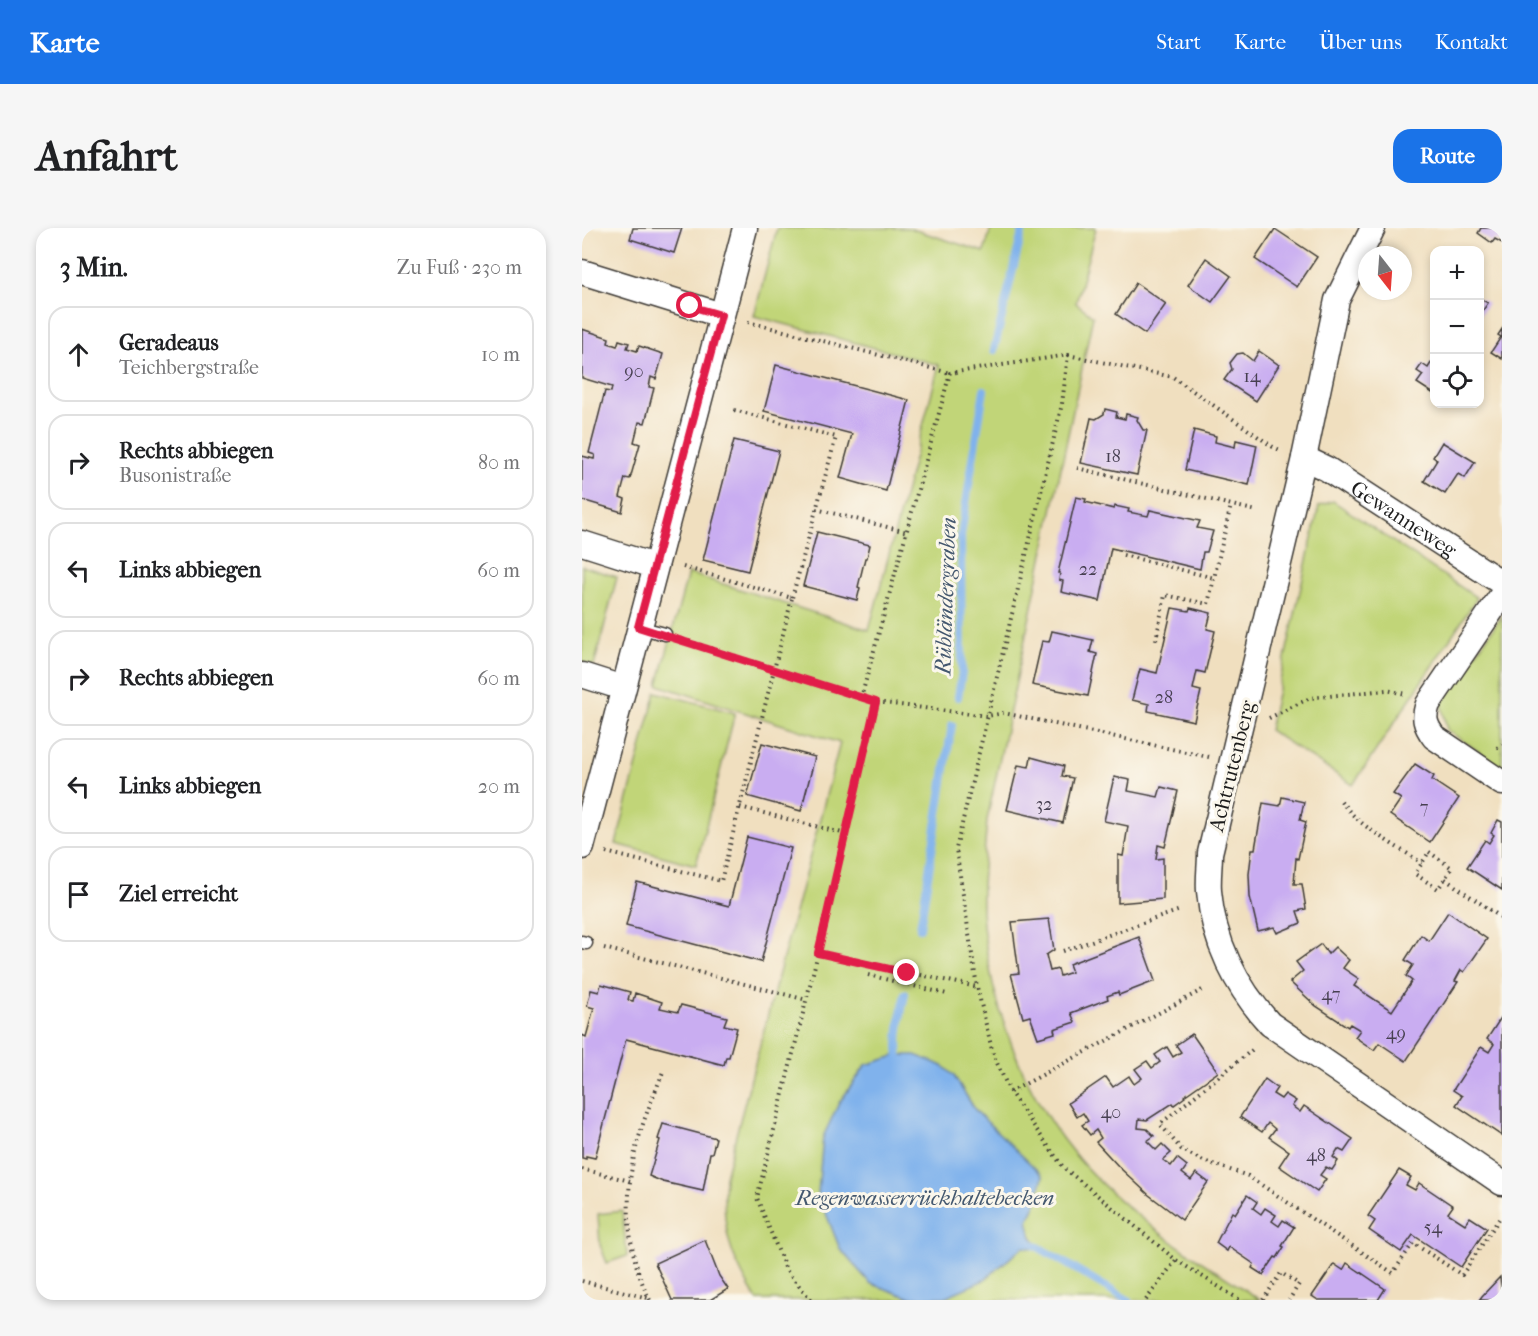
<!DOCTYPE html>
<html lang="de">
<meta charset="utf-8">
<style>
:root{--surface:#fff;--page:#f6f6f6;--text:#202124;--muted:#757577;--line:#e0e0e0;--accent:#1a73e8}
body{margin:0;font-family:"IM FELL French Canon",serif;background:var(--page);color:var(--text)}
.controls{position:absolute;right:18px;top:18px;display:grid;overflow:hidden;border-radius:12px;box-shadow:0 3px 9px #0003}
.controls button{width:54px;height:54px;display:grid;place-items:center;padding:0;border:0;border-bottom:2px solid var(--line);background:var(--surface);color:var(--text);font:30px sans-serif}
.compass{position:absolute;left:776px;top:18px;width:54px;height:54px;border-radius:50%;background:var(--surface);box-shadow:0 3px 9px #0003;rotate:163deg}
.stop{position:absolute;width:18px;height:18px;margin:-14px;border:4px solid #e11d48;border-radius:50%;background:#fff}
.stop.end{background:#e11d48;border-color:#fff;box-shadow:0 2px 6px #0008}
.list{margin:0;padding:0;list-style:none}
h2{display:flex;justify-content:space-between;align-items:center;height:78px;margin:0;padding:0 24px;font-size:26px}
h2 small{font-size:20px;font-weight:400;color:var(--muted)}
.list li{display:grid;grid-template-columns:39px 1fr auto;gap:18px;align-items:center;box-sizing:border-box;height:96px;margin:0 12px 12px;padding:0 12px;border:2px solid var(--line);border-radius:18px}
.list b{display:block;font-size:22px;white-space:nowrap}
.list p{margin:0;font-size:20px;white-space:nowrap;color:var(--muted)}
.list em{font-size:20px;font-style:normal;color:var(--muted)}
.icon{flex:none;width:33px;height:33px;fill:none;stroke:currentColor;stroke-width:2;stroke-linecap:round;stroke-linejoin:round}
.map{position:relative;flex:none;width:920px;height:1072px;overflow:hidden;border-radius:18px}
header{display:flex;align-items:center;gap:36px;box-sizing:border-box;height:84px;padding:0 30px;background:var(--accent);color:#fff}
header strong{font-size:28px}
nav{display:flex;gap:33px;margin-inline-start:auto;font-size:21px}
.intro{display:flex;align-items:center;justify-content:space-between;box-sizing:border-box;height:144px;padding:0 36px}
h1{margin:0;font-size:42px}
.button{padding:15px 27px;border-radius:18px;background:var(--accent);color:#fff;font-size:21px;font-weight:700}
main{display:flex;gap:36px;padding:0 36px}
aside{flex:1;background:var(--surface);border-radius:18px;box-shadow:0 3px 9px #0003}
.map>svg:first-child{display:block}
</style>
<header>
<strong>Karte</strong>
<nav><a>Start</a><a>Karte</a><a>Über uns</a><a>Kontakt</a></nav>
</header>
<div class="intro"><h1>Anfahrt</h1><a class="button">Route</a></div>
<main>
<aside>
<h2>3 Min.<small>Zu Fuß · 230 m</small></h2>
<ul class="list">
<li><svg class="icon" aria-label="ahead" viewBox="0 0 24 24"><path d="M12 20V5M6 11l6-6 6 6"/></svg><div><b>Geradeaus</b><p>Teichbergstraße</p></div><em>10 m</em></li>
<li><svg class="icon" aria-label="right" viewBox="0 0 24 24"><path d="M7 20v-9h11M14 6l5 5-5 5"/></svg><div><b>Rechts abbiegen</b><p>Busonistraße</p></div><em>80 m</em></li>
<li><svg class="icon" aria-label="left" viewBox="0 0 24 24"><path d="M17 20v-9H6M10 6l-5 5 5 5"/></svg><div><b>Links abbiegen</b></div><em>60 m</em></li>
<li><svg class="icon" aria-label="right" viewBox="0 0 24 24"><path d="M7 20v-9h11M14 6l5 5-5 5"/></svg><div><b>Rechts abbiegen</b></div><em>60 m</em></li>
<li><svg class="icon" aria-label="left" viewBox="0 0 24 24"><path d="M17 20v-9H6M10 6l-5 5 5 5"/></svg><div><b>Links abbiegen</b></div><em>20 m</em></li>
<li><svg class="icon" aria-label="arrive" viewBox="0 0 24 24"><path d="M6 21V4h12l-3 4 3 4H6"/></svg><div><b>Ziel erreicht</b></div></li>
</ul>
</aside>
<div class="map">
<svg width="920" height="1072" viewBox="0 0 920 1072">
<rect width="100%" height="100%" fill="#fbf7ec"/>
<filter id="ink" filterUnits="userSpaceOnUse"><feTurbulence type="fractalNoise" baseFrequency=".0167" numOctaves="2"/><feDisplacementMap in="SourceGraphic" scale="12" xChannelSelector="R" yChannelSelector="G"/><feConvolveMatrix kernelMatrix="1 2 1 2 8 2 1 2 1" color-interpolation-filters="sRGB"/></filter>
<filter id="wash" filterUnits="userSpaceOnUse"><feTurbulence type="fractalNoise" baseFrequency=".008" numOctaves="4" result="noise"/><feDisplacementMap in="SourceGraphic" scale="24" xChannelSelector="R" yChannelSelector="G"/><feGaussianBlur stdDeviation="1.35" result="paint"/><feColorMatrix in="noise" values="0 0 0 0 0 0 0 0 0 0 0 0 0 0 0 0 0 1.4 0 .05"/><feComposite in="paint" operator="in"/></filter>
<g filter="url(#wash)">
<rect width="100%" height="100%" fill="#f0dfbf"/>
<!-- green -->
<g fill="#c1d578" stroke="#6e784a" stroke-width="1.5" fill-rule="evenodd">
<path d="M195,0H327L402,24L409,0H514L494,75L511,88L405,592C402,630 397,668 402,705C411,781 441,863 490,923C509,947 534,970 558,989C595,1020 638,1045 678,1072H175C148,1029 139,1001 143,949L258,515L76,457L106,345L287,402L357,137L172,88ZM284,837L372,848L394,883L420,910L454,975L446,992L449,1007L458,1020L441,1019L402,1052L328,1070L288,1055L257,875Z"/>
<polygon points="751,273 895,370 771,557 687,502 737,278"/>
<polygon points="0,338 35,349 12,438 0,434"/>
<polygon points="920,388 920,539 865,502 859,475"/>
<polygon points="74,464 153,485 114,637 34,616"/>
<polygon points="40,983 45,1028 25,1035 18,1017 16,986"/>
</g>
<!-- water -->
<polygon fill="#80b2ec" stroke="#4e6784" stroke-width="1.5" points="316,827 333,827 361,838 372,848 394,883 461,948 454,975 446,992 449,1007 458,1021 441,1019 402,1052 363,1069 328,1070 288,1055 258,1021 236,965 241,909 257,875 284,837"/>
<g fill="none" stroke-linecap="round" stroke-linejoin="round">
<!-- stream -->
<g stroke="#80b2ec" stroke-width="8">
<polyline points="412,122 441,0"/>
<polyline points="376,469 380,444 379,307 402,162"/>
<polyline points="338,700 370,497"/>
<path d="M318,838C313,815 318,788 323,766"/>
<polyline points="451,1016 546,1072"/>
</g>
</g>
<g id="blocks">
<!-- building -->
<g fill="#c9adf1">
<polygon points="51,0 100,0 92,25 48,11"/>
<polygon points="899,0 920,0 920,15 913,11 910,15 896,5"/>
<polygon points="693,1 735,29 715,59 673,31"/>
<polygon points="624,30 649,48 630,74 606,57"/>
<polygon points="554,55 584,76 563,106 534,86"/>
<polygon points="897,70 906,75 897,88"/>
<polygon points="0,101 27,110 26,115 35,118 37,112 47,115 45,120 55,123 57,118 81,126 74,151 69,149 67,159 72,160 63,195 57,194 52,214 58,216 48,251 43,250 38,269 43,271 40,284 0,272 0,228 12,231 13,227 7,225 23,163 29,164 30,159 0,150"/>
<polygon points="920,101 920,131 909,124 919,109 916,107"/>
<polygon points="677,123 697,137 674,173 642,152 650,141 648,135 655,126 661,125 671,133"/>
<polygon points="849,135 852,137 852,166 835,155 841,147 835,143 840,136 846,140"/>
<polygon points="194,137 327,172 304,263 258,250 270,206 182,183"/>
<polygon points="523,181 535,184 534,189 543,191 544,186 556,189 555,192 561,202 565,202 555,247 499,235 509,190 514,191 522,186"/>
<polygon points="612,202 634,208 633,214 653,219 654,212 675,217 667,257 603,242"/>
<polygon points="152,212 197,223 166,343 121,332"/>
<polygon points="860,214 893,234 883,250 876,246 863,266 842,253 855,232 851,229"/>
<polygon points="494,269 504,271 503,274 532,281 533,278 547,281 546,284 566,288 568,282 618,293 615,300 631,303 625,324 621,324 618,341 529,320 518,373 479,364 481,353 477,352 478,345 476,345"/>
<polygon points="235,304 288,317 285,330 283,330 276,359 278,360 275,372 221,358"/>
<polygon points="590,380 607,383 608,380 629,385 625,401 633,403 623,445 615,443 611,461 619,463 612,493 566,483 567,476 550,472 558,441 575,445"/>
<polygon points="470,403 511,412 508,424 515,426 506,468 450,457 460,413 467,414"/>
<polygon points="180,515 233,529 219,583 165,568"/>
<polygon points="449,529 482,538 480,548 491,550 481,595 425,582 436,537 447,539"/>
<polygon points="833,536 852,548 850,552 877,570 848,614 808,587 819,571 811,566"/>
<polygon points="532,549 548,552 546,563 576,569 579,559 596,563 583,619 576,617 574,631 581,630 581,671 536,675 536,627 541,628 546,598 522,593"/>
<polygon points="700,569 722,574 718,592 724,594 716,631 714,630 712,656 720,656 724,681 715,683 719,695 695,705 692,699 676,703 668,669 667,646 670,621 673,621 681,575 698,578"/>
<polygon points="916,592 920,594 920,662 885,639 903,612 907,615 912,607 909,605"/>
<polygon points="165,609 209,620 179,734 44,698 55,654 147,678"/>
<polygon points="866,684 905,711 882,744 879,742 873,753 876,754 824,833 797,815 792,822 773,809 778,802 768,796 766,799 734,778 708,754 721,743 714,734 739,716 746,726 753,719 767,732 761,740 777,751 772,758 810,783 830,753 824,748 831,737 823,732 839,707 847,713"/>
<polygon points="467,691 472,722 464,727 468,743 476,741 478,748 490,744 487,736 557,709 573,753 537,767 536,764 525,768 526,771 489,785 493,794 472,801 473,805 456,810 448,788 441,790 429,746 437,745 430,694"/>
<polygon points="19,756 48,764 46,772 51,773 53,765 80,774 78,780 96,784 99,777 145,789 142,797 155,800 147,829 144,829 142,837 44,811 13,930 4,928 4,931 0,930 0,807 4,809 12,780 5,778 9,762 17,764"/>
<polygon points="920,788 920,908 874,877 880,868 871,862 899,819 907,824 912,816 905,811"/>
<polygon points="610,806 636,844 602,868 603,869 592,877 591,875 565,892 557,891 556,900 565,901 572,908 565,913 574,922 580,916 589,925 581,932 589,938 595,930 605,938 600,945 609,952 614,945 626,954 600,992 567,967 538,940 514,914 519,910 514,902 508,907 500,897 506,893 501,885 495,889 486,875 524,849 531,859 547,848 552,856 560,850 553,841 565,833 570,840 578,834 573,827 585,819 591,829 599,824 594,817"/>
<polygon points="683,851 695,860 691,866 699,871 703,866 714,873 710,878 718,884 722,878 771,911 762,924 756,921 751,929 756,933 750,942 744,939 738,947 744,951 735,964 697,938 707,923 687,909 693,901 686,895 680,904 658,889"/>
<polygon points="81,896 134,910 130,925 128,925 121,963 81,954 67,948 78,912 76,911"/>
<polygon points="817,942 829,949 824,957 833,962 837,955 871,978 866,985 883,996 888,989 905,1000 879,1039 831,1007 819,1024 787,1002 793,993 786,988"/>
<polygon points="665,967 675,974 671,980 679,986 683,980 694,987 690,993 697,998 701,992 712,999 700,1018 702,1019 695,1030 693,1029 681,1047 670,1040 672,1036 647,1019 645,1023 634,1015 650,984 653,986"/>
<polygon points="123,1012 137,1048 146,1061 128,1072 90,1072 73,1035"/>
<polygon points="765,1035 803,1061 796,1072 736,1072 730,1068 752,1036 761,1042"/>
<polygon points="918,1049 920,1072 897,1072 900,1068"/>
</g>
</g>
</g>
<g filter="url(#ink)">
<use href="#blocks" fill-opacity="0" stroke="#3c3934" stroke-width="1.5"/>
<g fill="none" stroke-linecap="round" stroke-linejoin="round">
<!-- service casing -->
<g stroke="#3c3934" stroke-width="15">
<g id="service">
<polyline points="56,399 83,406"/>
<polyline points="0,714 4,715"/>
</g>
</g>
<!-- minor casing -->
<g stroke="#3c3934" stroke-width="27">
<g id="minor">
<path d="M791,0L755,72L722,230L628,625C628,638 626,650 627,663C631,713 654,759 688,796L920,955"/>
<polyline points="0,44 139,87"/>
<path id="s1" d="M722,230L745,241L920,355"/>
<polyline points="0,315 72,338"/>
<path d="M920,367L846,476C841,490 843,497 852,509L920,555"/>
<polyline points="0,447 41,460"/>
<polyline points="0,619 163,0"/>
</g>
</g>
<!-- path -->
<g stroke="#3c3934" stroke-width="4" stroke-dasharray="1.5 4.5" stroke-linecap="butt">
<polyline points="166,94 368,145"/>
<polyline points="486,127 591,149 691,219 698,222"/>
<polyline points="495,240 675,283"/>
<polyline points="234,281 325,304"/>
<polyline points="541,327 632,350"/>
<polyline points="101,339 210,370 254,209 148,181"/>
<polyline points="101,412 294,474 405,488 422,485 627,529"/>
<polyline points="574,412 583,367 626,376 649,277"/>
<polyline points="279,470 368,145 486,127 480,176 374,621 395,759 411,826 428,864 481,939 594,1032 658,1072"/>
<polyline points="687,490 728,470 804,462 824,466"/>
<polyline points="915,520 920,516"/>
<path d="M759,573C778,600 813,617 840,635"/>
<polyline points="158,579 264,606"/>
<polyline points="24,624 139,653 210,370"/>
<polygon points="847,624 870,640 856,661 833,646"/>
<polyline points="863,651 920,690"/>
<polyline points="22,720 225,772"/>
<polyline points="481,723 598,682"/>
<polyline points="236,725 294,474"/>
<polyline points="286,747 365,766"/>
<polyline points="323,756 325,745"/>
<polyline points="670,822 578,896 599,921 619,932 666,948 811,1045 831,1015 880,1047 917,991"/>
<polyline points="428,864 622,761"/>
<polyline points="0,941 48,953"/>
<polyline points="0,1053 66,1070"/>
<path d="M68,1072C42,1022 41,959 58,906C64,884 74,863 82,841"/>
<polyline points="229,1072 204,1042 175,970 236,725 395,759"/>
<polyline points="564,1072 594,1032"/>
<polyline points="681,1072 699,1045 717,1056 707,1072"/>
</g>
<!-- service -->
<use href="#service" stroke="#fff" stroke-width="12"/>
<!-- minor -->
<use href="#minor" stroke="#fff" stroke-width="24"/>
</g>
</g>
<g fill="none" stroke-linecap="round" stroke-linejoin="round" filter="url(#ink)">
<!-- route -->
<polyline stroke="#e11d48" stroke-width="8" points="108,78 139,87 56,399 294,474 236,725 325,745"/>
</g>
<g text-anchor="middle" stroke-width="6" stroke-linejoin="round" paint-order="stroke">
<!-- number labels -->
<g font-size="18" fill="#474051">
<text x="52" y="149">90</text>
<text x="670" y="154">14</text>
<text x="531" y="234">18</text>
<text x="506" y="347">22</text>
<text x="582" y="475">28</text>
<text x="462" y="582">32</text>
<text x="842" y="585">7</text>
<text x="749" y="772">47</text>
<text x="814" y="811">49</text>
<text x="529" y="890">40</text>
<text x="734" y="933">48</text>
<text x="851" y="1005">54</text>
</g>
<!-- street labels -->
<g font-size="21" fill="#1c1c1c" stroke="#fbf7ec">
<text dy="7" stroke="none"><textPath href="#s1" startOffset="117">Gewanneweg</textPath></text>
<text transform="translate(650 538) rotate(-76)" y="7">Achtrutenberg</text>
</g>
<!-- water labels -->
<g font-size="22" font-style="italic" fill="#44586f" stroke="#fbf7ec">
<text transform="translate(363 368) rotate(-88)" y="8">Rübländergraben</text>
<text x="343" y="977">Regenwasserrückhaltebecken</text>
</g>
</g>
</svg>
<div class="controls">
<button>+</button>
<button>−</button>
<button><svg class="icon" aria-label="locate" viewBox="0 0 24 24"><circle cx="12" cy="12" r="6"/><path d="M12 2v4M12 18v4M2 12h4M18 12h4"/></svg></button>
</div>
<svg class="compass" viewBox="-18 -18 36 36"><path d="M0-13l5 13h-10z" fill="#e53935"/><path d="M0 13l5-13h-10z" fill="#757577"/></svg>
<div class="stop" style="left:108px;top:78px"></div>
<div class="stop end" style="left:325px;top:745px"></div>
</div>
</main>
